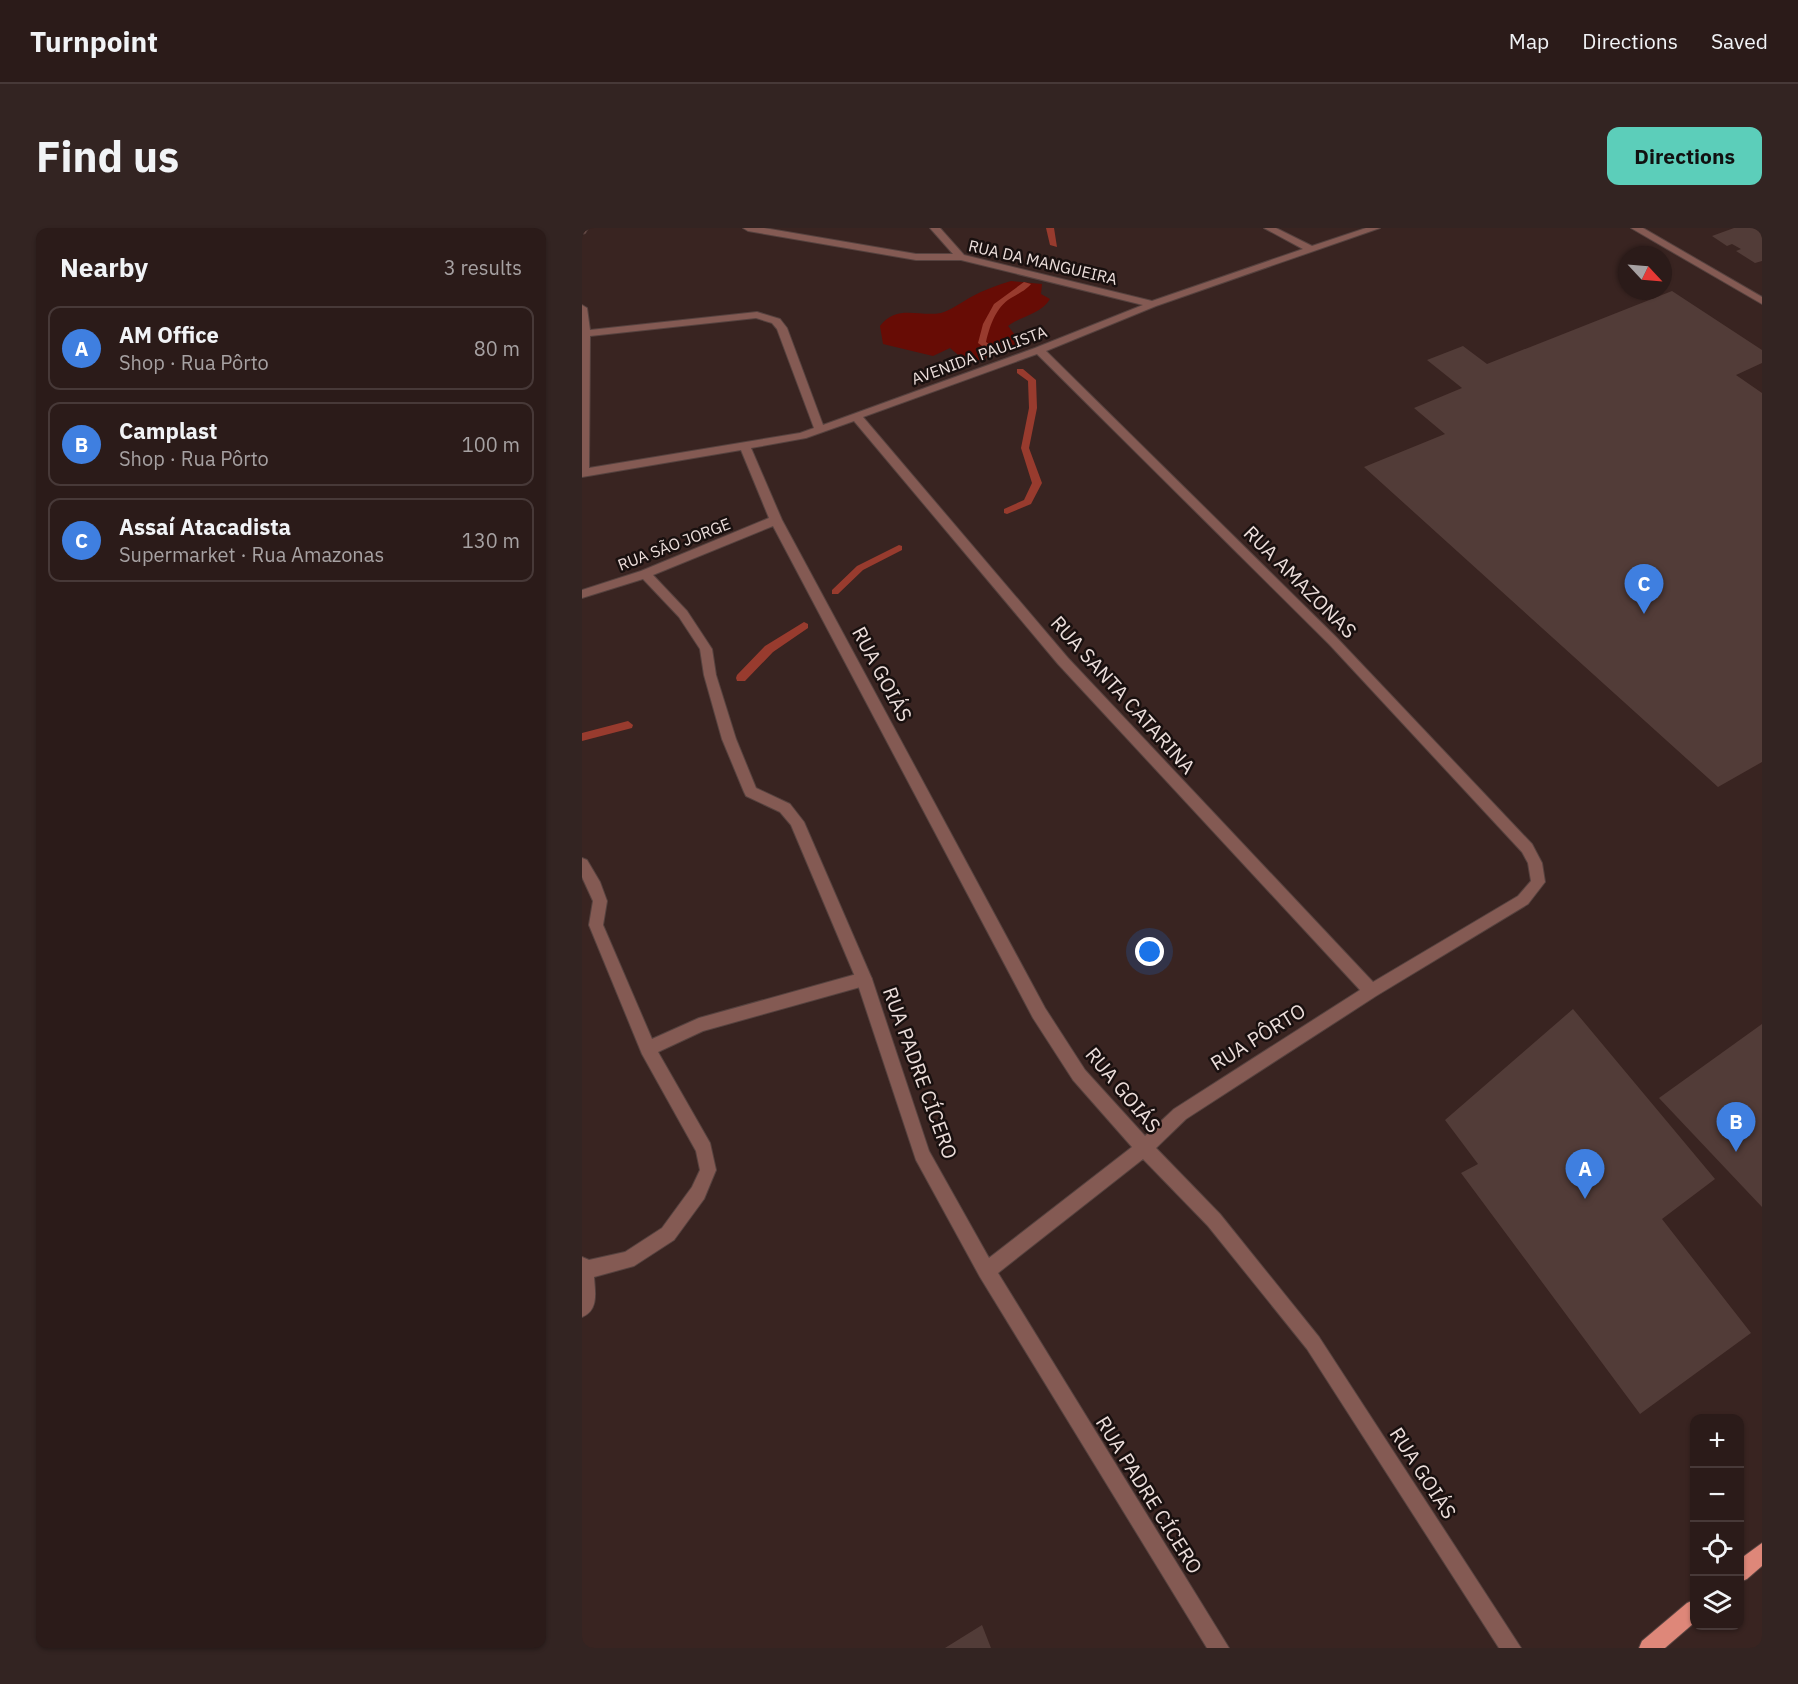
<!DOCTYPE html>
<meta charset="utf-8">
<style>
:root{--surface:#2b1b19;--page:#332422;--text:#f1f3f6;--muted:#a6a1a2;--line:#473938;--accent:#5cceba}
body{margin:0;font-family:"IBM Plex Sans",sans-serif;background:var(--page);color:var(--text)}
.controls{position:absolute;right:18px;bottom:18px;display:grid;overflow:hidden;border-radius:12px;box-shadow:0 2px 4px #0004}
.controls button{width:54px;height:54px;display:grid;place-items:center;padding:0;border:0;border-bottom:2px solid var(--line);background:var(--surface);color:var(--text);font:30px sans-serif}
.compass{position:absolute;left:1036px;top:18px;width:54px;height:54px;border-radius:50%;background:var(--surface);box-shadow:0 2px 4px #0004;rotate:116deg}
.you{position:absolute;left:568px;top:724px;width:21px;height:21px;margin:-15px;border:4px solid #fff;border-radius:50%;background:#1a73e8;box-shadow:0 0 0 9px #1a73e833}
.badge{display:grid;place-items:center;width:39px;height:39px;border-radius:50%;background:var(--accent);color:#fff;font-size:20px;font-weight:700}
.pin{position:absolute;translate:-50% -50px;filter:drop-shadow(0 2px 3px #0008)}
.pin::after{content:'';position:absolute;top:32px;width:21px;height:18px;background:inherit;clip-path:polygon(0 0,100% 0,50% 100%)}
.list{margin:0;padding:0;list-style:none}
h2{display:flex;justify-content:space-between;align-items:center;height:78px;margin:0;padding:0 24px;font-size:26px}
h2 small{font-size:20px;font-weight:400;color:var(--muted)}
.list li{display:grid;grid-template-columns:39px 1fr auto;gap:18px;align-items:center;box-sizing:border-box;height:84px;margin:0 12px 12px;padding:0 12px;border:2px solid var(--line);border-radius:12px}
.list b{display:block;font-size:22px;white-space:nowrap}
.list p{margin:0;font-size:20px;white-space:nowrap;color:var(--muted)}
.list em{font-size:20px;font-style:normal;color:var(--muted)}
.icon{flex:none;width:33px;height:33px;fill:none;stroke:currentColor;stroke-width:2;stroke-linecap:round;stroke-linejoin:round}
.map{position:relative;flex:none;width:1180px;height:1420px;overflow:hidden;border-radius:12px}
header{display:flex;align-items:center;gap:36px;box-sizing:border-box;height:84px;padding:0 30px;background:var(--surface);border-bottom:2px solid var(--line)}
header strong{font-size:28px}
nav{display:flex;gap:33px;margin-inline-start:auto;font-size:21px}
.intro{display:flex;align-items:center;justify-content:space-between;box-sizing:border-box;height:144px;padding:0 36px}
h1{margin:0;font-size:42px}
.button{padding:15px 27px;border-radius:12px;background:var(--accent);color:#111;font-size:21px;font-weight:700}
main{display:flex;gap:36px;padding:0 36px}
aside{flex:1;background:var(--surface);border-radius:12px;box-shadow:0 2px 4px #0004}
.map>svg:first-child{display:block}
</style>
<header>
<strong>Turnpoint</strong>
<nav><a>Map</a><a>Directions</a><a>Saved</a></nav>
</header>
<div class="intro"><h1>Find us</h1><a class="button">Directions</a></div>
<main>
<aside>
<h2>Nearby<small>3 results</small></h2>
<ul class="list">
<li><span class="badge" style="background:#3f7fe0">A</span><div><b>AM Office</b><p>Shop · Rua Pôrto</p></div><em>80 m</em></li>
<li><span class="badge" style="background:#3f7fe0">B</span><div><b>Camplast</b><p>Shop · Rua Pôrto</p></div><em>100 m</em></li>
<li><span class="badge" style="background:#3f7fe0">C</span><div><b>Assaí Atacadista</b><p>Supermarket · Rua Amazonas</p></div><em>130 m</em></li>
</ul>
</aside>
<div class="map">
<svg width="1180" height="1420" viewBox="0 0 1180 1420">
<rect width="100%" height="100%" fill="#392421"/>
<!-- green -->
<path fill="#670c05" d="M429,53L460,56L459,66L468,71C459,86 439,88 426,98L440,116L387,136L368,120L351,128L301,116L298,98C315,76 336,89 359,85C369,82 380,74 389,69C402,62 415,57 429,53Z"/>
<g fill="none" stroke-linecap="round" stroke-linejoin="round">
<!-- stream -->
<g fill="#983b2e" fill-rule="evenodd">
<polygon points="464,0 472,0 475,19 468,17"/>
<path d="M442,54L449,56C443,63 437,65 429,70C414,79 408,97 404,114L417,123L410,125L396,115L401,96L412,76Z"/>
<polygon points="435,141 441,141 454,152 455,180 447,220 460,255 449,276 425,286 422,285 422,281 442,272 450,255 439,220 447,180 446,153 435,145"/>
<polygon points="317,317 320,318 320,322 281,342 256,366 250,366 250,362 275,338"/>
<polygon points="222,394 226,396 226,400 191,424 163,453 155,453 154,450 155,447 183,418"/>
<polygon points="46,493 51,497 50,500 0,513 0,505"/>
</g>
</g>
<!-- building -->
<g fill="#523c38">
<polygon points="1152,0 1180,0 1180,33 1173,35 1154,23 1159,21 1150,16 1145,18 1130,8"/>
<polygon points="1090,63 1180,122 1180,135 1154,147 1180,165 1180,534 1136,559 782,239 863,206 832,180 880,160 845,132 881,118 905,136"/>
<polygon points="991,781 1133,951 1080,991 1169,1105 1058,1186 879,945 896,936 863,892"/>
<polygon points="1180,796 1180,979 1077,870"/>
<polygon points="400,1397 409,1420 363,1420"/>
</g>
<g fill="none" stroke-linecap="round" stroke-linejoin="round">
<!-- service casing -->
<g stroke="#56423f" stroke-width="2">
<path id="service" d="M0,630L5,632L18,654L25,673L21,697L70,811L117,790L282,744L287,746L290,751L287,756L282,758L121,803L76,824L128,915L134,942L122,971L92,1012L52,1038L12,1049C13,1064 17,1082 0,1089V1029L7,1032L43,1024L80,1000L110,959L118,942L114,923L60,826L7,697L11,673L0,649Z"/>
</g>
<!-- minor casing -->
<g stroke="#56423f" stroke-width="2">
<g id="minor">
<polygon points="0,0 6,0 3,5 0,6"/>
<path d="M161,0H182L334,26H371L348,0H358L382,27L570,73L721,21L682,0H694L730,18L784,0H798L574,78L464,123L755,410L950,616L960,635L963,654L946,676L794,768L604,891L574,920L638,986L737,1109L939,1420H917L725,1121L626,998L561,931L416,1045L647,1420H625L398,1049L334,932L274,751L209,597L198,584L164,568L162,564L140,511L122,447L118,421L97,389L61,351L0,370V362L59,343L187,290L159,222L0,249V77L5,80L8,102L175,84L198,91L205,100L241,197L453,120L561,77L379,32H334L166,3ZM174,90L190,95L195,101L232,200L218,205L7,240L8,108ZM455,126L747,416L940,624L946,635L949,653L936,668L791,754L486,430L281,189ZM272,193L476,436L778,762L592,881L563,908L503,842L463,780L200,292L169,220L224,210ZM191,298L451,790L491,852L550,919L407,1030L347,923L290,751L222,594L208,576L174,560L154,511L134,447L130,421L105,383L71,347Z"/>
<polygon points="1049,0 1061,0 1180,69 1180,76"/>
</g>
</g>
<!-- primary casing -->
<g stroke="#56423f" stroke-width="2">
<g id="primary">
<polygon points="1180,1315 1180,1338 1165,1351 1158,1354 1158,1331"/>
<polygon points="1112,1372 1112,1395 1083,1420 1057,1420 1060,1413 1105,1375"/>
</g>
</g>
<!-- service -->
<use href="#service" fill="#845a53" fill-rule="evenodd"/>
<!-- minor -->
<use href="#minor" fill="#845a53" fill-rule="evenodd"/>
<!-- primary -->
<use href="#primary" fill="#de8779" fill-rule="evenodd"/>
</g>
<g text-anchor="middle" stroke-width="5" stroke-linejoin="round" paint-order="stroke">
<!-- far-street labels -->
<g font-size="16" fill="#ecdedb" stroke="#19100f">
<text transform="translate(461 34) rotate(13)" y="6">RUA DA MANGUEIRA</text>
<text transform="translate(397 127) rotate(-20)" y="6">AVENIDA PAULISTA</text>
<text transform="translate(92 316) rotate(-21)" y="6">RUA SÃO JORGE</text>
</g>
<!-- street labels -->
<g font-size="20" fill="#ecdedb" stroke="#19100f">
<text transform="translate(718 354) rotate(45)" y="7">RUA AMAZONAS</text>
<text transform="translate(300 446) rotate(62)" y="7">RUA GOIÁS</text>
<text transform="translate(541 467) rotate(48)" y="7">RUA SANTA CATARINA</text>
<text transform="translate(676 809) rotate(-32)" y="7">RUA PÔRTO</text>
<text transform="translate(338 845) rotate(70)" y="7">RUA PADRE CÍCERO</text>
<text transform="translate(541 862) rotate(50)" y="7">RUA GOIÁS</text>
<text transform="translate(841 1245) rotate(57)" y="7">RUA GOIÁS</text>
<text transform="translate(567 1267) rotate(58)" y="7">RUA PADRE CÍCERO</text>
</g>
</g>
</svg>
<div class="controls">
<button>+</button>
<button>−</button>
<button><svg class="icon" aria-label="locate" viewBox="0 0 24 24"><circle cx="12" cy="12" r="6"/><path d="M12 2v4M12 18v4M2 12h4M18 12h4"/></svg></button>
<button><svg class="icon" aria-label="layers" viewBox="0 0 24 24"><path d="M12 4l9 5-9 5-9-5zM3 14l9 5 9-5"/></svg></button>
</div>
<svg class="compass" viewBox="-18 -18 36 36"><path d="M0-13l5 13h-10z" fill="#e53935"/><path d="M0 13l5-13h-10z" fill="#a6a1a2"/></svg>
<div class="you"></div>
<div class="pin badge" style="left:1003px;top:971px;background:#3f7fe0">A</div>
<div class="pin badge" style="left:1154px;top:924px;background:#3f7fe0">B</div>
<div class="pin badge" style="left:1062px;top:386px;background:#3f7fe0">C</div>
</div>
</main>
